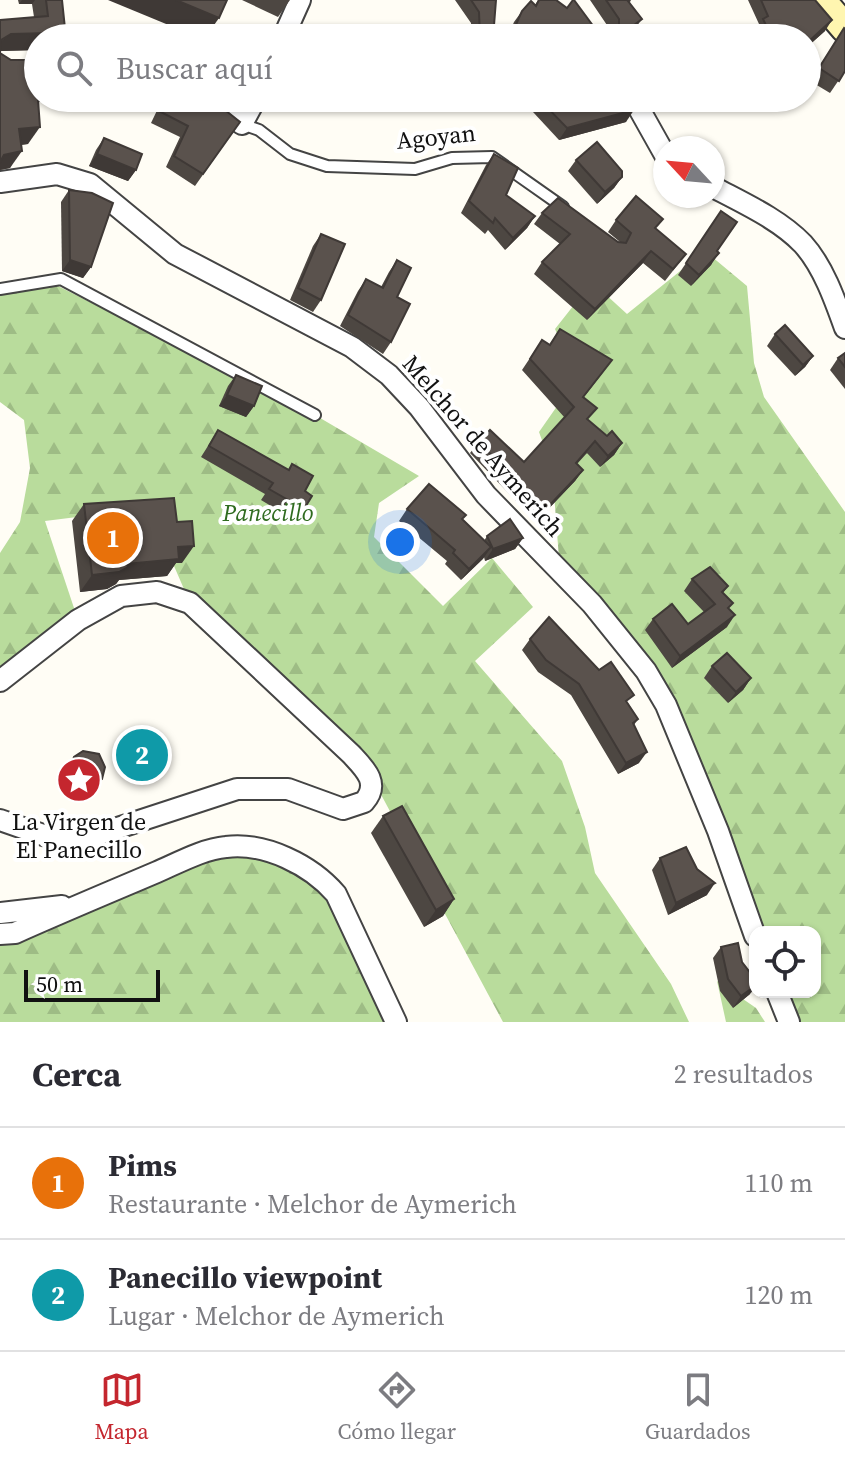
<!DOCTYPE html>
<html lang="es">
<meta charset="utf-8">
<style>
:root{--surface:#fff;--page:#f2f2f3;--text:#2b2b33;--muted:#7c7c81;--line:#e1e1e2;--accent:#c4262e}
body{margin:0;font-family:"Source Serif 4",serif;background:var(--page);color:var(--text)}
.controls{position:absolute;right:24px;bottom:24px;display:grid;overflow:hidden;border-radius:16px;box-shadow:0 2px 6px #0004}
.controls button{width:72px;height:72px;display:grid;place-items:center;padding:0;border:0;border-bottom:2px solid var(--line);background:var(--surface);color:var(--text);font:40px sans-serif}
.compass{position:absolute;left:653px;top:136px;width:72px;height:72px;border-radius:50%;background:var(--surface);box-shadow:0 2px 6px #0004;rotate:296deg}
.scale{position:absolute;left:24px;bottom:20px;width:136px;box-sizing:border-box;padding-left:8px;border:4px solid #111;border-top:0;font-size:22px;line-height:28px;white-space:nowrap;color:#111;-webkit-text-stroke:6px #fff;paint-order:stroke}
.you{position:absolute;left:400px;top:542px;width:28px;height:28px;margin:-20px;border:6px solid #fff;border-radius:50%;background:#1a73e8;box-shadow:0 0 0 12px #1a73e833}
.badge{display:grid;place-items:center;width:52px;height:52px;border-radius:50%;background:var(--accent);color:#fff;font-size:26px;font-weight:700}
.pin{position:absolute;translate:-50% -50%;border:4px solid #fff;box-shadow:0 2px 8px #0006}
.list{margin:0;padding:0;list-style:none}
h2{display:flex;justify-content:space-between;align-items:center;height:104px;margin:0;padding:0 32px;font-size:34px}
h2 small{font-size:26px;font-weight:400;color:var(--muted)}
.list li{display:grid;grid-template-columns:52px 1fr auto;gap:24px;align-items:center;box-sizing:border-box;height:112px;padding:0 32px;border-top:2px solid var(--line)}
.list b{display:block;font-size:30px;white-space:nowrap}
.list p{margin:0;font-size:26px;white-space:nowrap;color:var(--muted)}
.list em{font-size:26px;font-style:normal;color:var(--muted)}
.icon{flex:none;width:44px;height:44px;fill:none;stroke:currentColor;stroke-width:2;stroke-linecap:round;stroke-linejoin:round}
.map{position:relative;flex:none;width:845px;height:1022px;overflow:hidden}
.search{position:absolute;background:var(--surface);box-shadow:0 2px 6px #0004;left:24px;right:24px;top:24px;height:88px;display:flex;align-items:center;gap:20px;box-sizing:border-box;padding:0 28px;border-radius:44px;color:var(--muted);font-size:30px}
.sheet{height:328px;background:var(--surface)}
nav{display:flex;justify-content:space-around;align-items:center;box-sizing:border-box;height:112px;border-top:2px solid var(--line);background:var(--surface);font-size:22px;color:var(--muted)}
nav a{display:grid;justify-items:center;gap:4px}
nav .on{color:var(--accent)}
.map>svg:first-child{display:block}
</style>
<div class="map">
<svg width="845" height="1022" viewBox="0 0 845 1022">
<defs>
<pattern id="forest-firs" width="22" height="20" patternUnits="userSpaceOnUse" patternTransform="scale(2)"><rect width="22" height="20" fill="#b9dc9c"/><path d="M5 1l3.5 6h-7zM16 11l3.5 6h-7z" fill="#9ebc85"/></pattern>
</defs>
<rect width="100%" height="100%" fill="#fffdf5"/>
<!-- forest -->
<g fill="url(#forest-firs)">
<polygon points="705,251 747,286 754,363 764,397 845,512 845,1022 790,1022 778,992 815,992 815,932 755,932 666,705 560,571 552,468 539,432 576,379 555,329 592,282 627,314"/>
<polygon points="52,283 315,415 419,476 379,503 374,537 443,606 492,558 533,607 475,661 562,761 585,827 595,873 671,984 689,1022 503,1022 370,774 190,603 149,508 45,521 78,620 0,681 0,553 20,522 30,468 24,420 0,402 0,293"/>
<polygon points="273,854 325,881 396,1022 0,1022 0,934 189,859"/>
<polygon points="717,981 756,1008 765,1022 726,1022"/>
</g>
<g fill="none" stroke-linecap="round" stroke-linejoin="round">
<!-- lane casing -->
<g stroke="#444" stroke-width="14">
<g id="lane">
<polyline points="242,124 259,130 290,154 327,166 415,169 452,158 492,157 563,207"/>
<polyline points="0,289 61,279 315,415"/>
</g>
</g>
<!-- street casing -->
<g stroke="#444" stroke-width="24">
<g id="street">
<polyline points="283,38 300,0"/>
<polyline points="205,98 242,124 256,98"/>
<polyline points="633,98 665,155"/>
<polyline points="0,182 57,174 90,184 175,254 352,347 389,375 419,407 486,495 592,604 646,671 666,705 718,831 755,936"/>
<path d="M713,187C743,203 779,219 803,244C823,266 835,300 845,328"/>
<path d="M0,681L78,620L121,596L157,592L190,603L351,754C364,768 381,783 364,802L343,809L288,789H237L78,841L46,836L0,820"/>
<polyline points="0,913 62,906"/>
<path d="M0,934L15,933C62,912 110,892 157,872C178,863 203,849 226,847C265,842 311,865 336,894L396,1022"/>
<polyline points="777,992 789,1022"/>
</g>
</g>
<!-- secondary casing -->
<g stroke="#333" stroke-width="32">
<polyline id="secondary" points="821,0 845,28"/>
</g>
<!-- lane -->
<use href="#lane" stroke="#fff" stroke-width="10"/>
<!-- street -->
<use href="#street" stroke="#fff" stroke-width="20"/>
<!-- secondary -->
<use href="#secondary" stroke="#fff6b0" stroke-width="28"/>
</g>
<!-- wall -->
<g fill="#4d4742">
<polygon points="18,0 62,0 59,38 38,38 38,50 0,51 0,53 38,98 44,98 41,102 38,102 28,144 21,145 10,168 0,170 0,20 34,17 32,4 19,4"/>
<polygon points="242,0 290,0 278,17"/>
<polygon points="455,0 496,0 493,38 472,38 471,23"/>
<polygon points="538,0 556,0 602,38 507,38 514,22 522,11 535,5"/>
<polygon points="590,0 631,0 630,2 634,30 611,38 611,31"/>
<polygon points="748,0 815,0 825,31 807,47 807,38 759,38 755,30 759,24"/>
<polygon points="844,28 845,71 830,93 810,81"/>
<polygon points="163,98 210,98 240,122 195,186 166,167 180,137 151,123"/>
<polygon points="520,98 630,98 626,122 559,140"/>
<polygon points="104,138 136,170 128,181 89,166 96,150"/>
<polygon points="494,154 506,195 535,216 527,228 505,250 488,230 485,234 461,213 486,165"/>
<polygon points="576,160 622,177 614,188 597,204 568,171"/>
<polygon points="69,190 91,267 83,278 62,271 61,202"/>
<polygon points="721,211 717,251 711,265 691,286 678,275"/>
<polygon points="542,213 620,242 608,232 616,220 656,229 686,254 665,281 643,263 587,320 534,274 542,262 560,244 534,224"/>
<polygon points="321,234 321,300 313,312 290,300 313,246"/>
<polygon points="397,260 397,297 391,342 383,354 340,326 358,291 366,279 381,287 389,272"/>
<polygon points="560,329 604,371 584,397 588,420 607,436 622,443 614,455 600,467 587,453 577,464 583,470 575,481 536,522 470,453 479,442 524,462 565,418 522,370 542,340 549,345"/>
<polygon points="775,334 813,356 805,367 795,376 767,346"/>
<polygon points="845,353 845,389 830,370 838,358"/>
<polygon points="236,375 254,406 246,417 219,406 228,386"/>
<polygon points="218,430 288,470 292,464 305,491 304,509 296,521 261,500 265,494 201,457"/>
<polygon points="84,504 177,522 182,563 176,563 167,576 119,580 116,584 107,589 80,592 72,521"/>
<polygon points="407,509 462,520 484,541 487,536 523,538 515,549 485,561 484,557 461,580 445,564 447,561 399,521"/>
<polygon points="692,579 728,586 723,593 729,609 727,627 672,668 645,630 653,619 688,624 704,612 684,591"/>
<polygon points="530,639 628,703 638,719 634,725 639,763 618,774 571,695 538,672 522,650"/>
<polygon points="712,666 751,678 743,690 728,703 704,678"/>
<polygon points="74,757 102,779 94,790 79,798 69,794 62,781 66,768"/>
<polygon points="383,816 454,899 443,916 424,927 371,833"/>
<polygon points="660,858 707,895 668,915 652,870"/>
<polygon points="721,947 750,994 733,1008 720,991 713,958"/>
</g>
<!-- shaded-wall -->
<g fill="#3f3936">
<polygon points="22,0 35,0 32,4 19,4"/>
<polygon points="108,0 176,0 219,18 205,38 200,38"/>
<polygon points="642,19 634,30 624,38 617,38"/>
<polygon points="832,20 825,31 807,47 807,43"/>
<polygon points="50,33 47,38 38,38 38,50 0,51 0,42 11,34"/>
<polygon points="634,110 626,122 559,140 567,128"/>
<polygon points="40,127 28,144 8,146 19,129"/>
<polygon points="22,151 10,168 0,170 0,161 4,155"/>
<polygon points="97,154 136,170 128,181 89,166"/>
<polygon points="622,177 614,188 597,204 605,192"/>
<polygon points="535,216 527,228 505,250 513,238"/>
<polygon points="651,251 643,263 587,320 595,309"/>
<polygon points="719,253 711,265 691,286 699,275"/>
<polygon points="70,260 91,267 83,278 62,271"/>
<polygon points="813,356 805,367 795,376 803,365"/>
<polygon points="227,395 254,406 246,417 219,406"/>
<polygon points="622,443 614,455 600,467 608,456"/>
<polygon points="583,470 575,481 536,522 544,511"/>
<polygon points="523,538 515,549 485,561 493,549"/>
<polygon points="194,546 182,563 176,563 167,576 119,580 116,584 107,589 80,592 92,575 178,547"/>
<polygon points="491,547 483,559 461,580 469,569"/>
<polygon points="735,615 727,627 672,668 680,656"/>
<polygon points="751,678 743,690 728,703 736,692"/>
<polygon points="647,752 639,763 618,774 626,763"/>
<polygon points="102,779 94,790 79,798 69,794 77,782"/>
<polygon points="715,883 707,895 668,915 676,903"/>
<polygon points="454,899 443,916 424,927 436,910"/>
<polygon points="755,986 755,988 750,994 733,1008 741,996"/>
</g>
<!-- building -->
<g fill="#5a524d" stroke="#3f3936" stroke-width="2">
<polygon points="46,0 62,0 66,38 59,38 50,33 11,34 1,40 0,53 11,60 38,60 37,86 40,127 19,129 22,151 4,155 0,162 0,20 48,16"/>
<polygon points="176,0 227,0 219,18"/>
<polygon points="471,0 496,0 493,38 480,37 479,12"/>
<polygon points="539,0 556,0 567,8 573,0 574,0 602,38 510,38 522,11 531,1 536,6"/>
<polygon points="606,0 629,0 628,1 642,19 617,38 612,38 619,33 619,19"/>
<polygon points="761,0 815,0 832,20 807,43 807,38 772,38 763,19 768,16"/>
<polygon points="844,28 845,29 845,71 839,81 819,68"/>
<polygon points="166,98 210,98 240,122 203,174 174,156 188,126 159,111"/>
<polygon points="538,98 630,98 634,110 567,128"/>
<polygon points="104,138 142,154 136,170 97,154"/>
<polygon points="597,142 622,171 622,177 605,192 576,160"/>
<polygon points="494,154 518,168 506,195 535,216 513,238 495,218 493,223 469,201"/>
<polygon points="69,190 92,193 113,203 91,267 70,260"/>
<polygon points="636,196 663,219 655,228 686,254 673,269 651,251 595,309 542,262 570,234 542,213 558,198 618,242 626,243 631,233 616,220"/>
<polygon points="721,211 737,222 717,251 719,253 699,275 686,263"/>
<polygon points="321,234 345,244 321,300 298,288"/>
<polygon points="397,260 411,268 397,297 410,304 391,342 348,315 366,279 383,288"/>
<polygon points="785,325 813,356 803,365 775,334"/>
<polygon points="560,329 612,360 583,397 597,408 587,419 607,436 612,431 622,443 608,456 595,441 576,463 583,470 544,511 479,442 490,430 524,462 574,407 530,359 542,340 550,345"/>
<polygon points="845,353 845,367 838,358"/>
<polygon points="236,375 262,386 254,406 227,395"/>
<polygon points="218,430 289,470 292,464 313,476 305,491 312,496 304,509 269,489 273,483 209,446"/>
<polygon points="429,484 466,515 462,519 491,547 469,569 453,553 455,550 407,509"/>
<polygon points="174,498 177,522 192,521 194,546 178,547 179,559 127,564 128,567 119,572 92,575 84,504"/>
<polygon points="510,519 523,538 493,549 487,536"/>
<polygon points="710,567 728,586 722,592 733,603 728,608 735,615 680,656 653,619 672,604 688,624 715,604 692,579"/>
<polygon points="549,617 599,670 611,662 634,695 626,701 638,719 633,723 647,752 626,763 579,684 546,660 530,639"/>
<polygon points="727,653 751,678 736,692 712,666"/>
<polygon points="83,751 99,754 105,767 102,779 87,786 77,782 70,769 74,757"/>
<polygon points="402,806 454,899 436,910 383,816"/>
<polygon points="686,847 697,869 715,883 676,903 660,858"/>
<polygon points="738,943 742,962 755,979 755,986 741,996 728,979 721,947"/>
</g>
<!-- icons -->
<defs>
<g id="sight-disc" transform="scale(2.3)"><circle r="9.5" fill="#c4262e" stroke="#fff"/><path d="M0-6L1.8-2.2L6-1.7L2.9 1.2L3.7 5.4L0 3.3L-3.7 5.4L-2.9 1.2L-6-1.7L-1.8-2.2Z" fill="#fff"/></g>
</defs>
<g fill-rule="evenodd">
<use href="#sight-disc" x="79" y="780"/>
</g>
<g text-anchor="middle" stroke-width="8" stroke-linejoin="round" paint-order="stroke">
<!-- street labels -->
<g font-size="24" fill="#111" stroke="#fff">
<text transform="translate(436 137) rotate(-6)" y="8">Agoyan</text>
<text transform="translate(483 446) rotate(49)" y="8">Melchor de Aymerich</text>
</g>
<!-- park labels -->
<g font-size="24" font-style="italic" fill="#2f6b1f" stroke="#fff">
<text x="268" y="521">Panecillo</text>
</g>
<!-- poi labels -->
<g font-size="24" fill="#111" stroke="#fff">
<text x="79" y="830">La Virgen de<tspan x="79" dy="28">El Panecillo</tspan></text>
</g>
</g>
</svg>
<div class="controls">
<button><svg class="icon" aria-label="locate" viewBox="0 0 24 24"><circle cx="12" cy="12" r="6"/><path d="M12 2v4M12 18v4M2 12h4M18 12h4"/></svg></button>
</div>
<svg class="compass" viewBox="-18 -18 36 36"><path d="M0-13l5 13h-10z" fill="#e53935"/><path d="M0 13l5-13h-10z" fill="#7c7c81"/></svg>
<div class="scale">50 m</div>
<div class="you"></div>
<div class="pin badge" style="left:113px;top:538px;background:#e8710a">1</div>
<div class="pin badge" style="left:142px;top:755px;background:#0f9aa8">2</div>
<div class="search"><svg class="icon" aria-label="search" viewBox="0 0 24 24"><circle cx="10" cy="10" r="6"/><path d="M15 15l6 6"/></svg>Buscar aquí</div>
</div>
<section class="sheet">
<h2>Cerca<small>2 resultados</small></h2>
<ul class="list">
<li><span class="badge" style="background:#e8710a">1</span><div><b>Pims</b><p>Restaurante · Melchor de Aymerich</p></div><em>110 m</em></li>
<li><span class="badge" style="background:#0f9aa8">2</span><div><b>Panecillo viewpoint</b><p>Lugar · Melchor de Aymerich</p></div><em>120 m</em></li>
</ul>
</section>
<nav>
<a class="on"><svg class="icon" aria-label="map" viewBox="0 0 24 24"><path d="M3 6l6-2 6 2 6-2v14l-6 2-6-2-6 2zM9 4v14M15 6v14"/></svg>Mapa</a>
<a><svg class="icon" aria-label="directions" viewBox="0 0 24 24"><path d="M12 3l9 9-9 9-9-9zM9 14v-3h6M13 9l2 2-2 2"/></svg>Cómo llegar</a>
<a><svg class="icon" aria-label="saved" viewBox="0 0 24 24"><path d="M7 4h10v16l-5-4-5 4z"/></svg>Guardados</a>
</nav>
